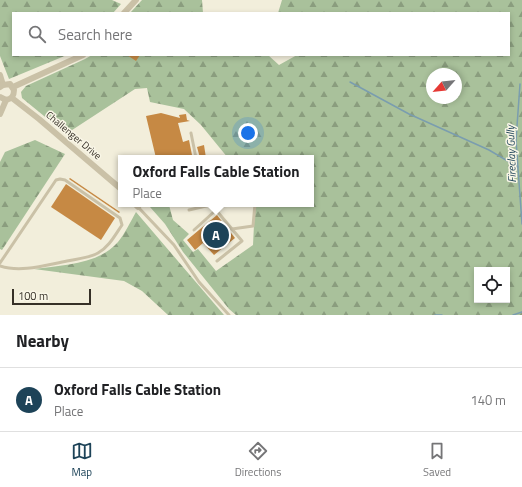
<!DOCTYPE html>
<style>
:root{--surface:#fff;--page:#f6f6f6;--text:#202124;--muted:#757577;--line:#e0e0e0;--accent:#1d4358}
body{margin:0;font-family:"Titillium Web",sans-serif;background:var(--page);color:var(--text)}
.controls{position:absolute;right:12px;bottom:12px;display:grid;overflow:hidden;border-radius:0px;box-shadow:0 2px 6px #0003}
.controls button{width:36px;height:36px;display:grid;place-items:center;padding:0;border:0;border-bottom:1px solid var(--line);background:var(--surface);color:var(--text);font:20px sans-serif}
.compass{position:absolute;left:426px;top:68px;width:36px;height:36px;border-radius:50%;background:var(--surface);box-shadow:0 2px 6px #0003;rotate:243deg}
.scale{position:absolute;left:12px;bottom:10px;width:79px;box-sizing:border-box;padding-left:4px;border:2px solid #363027;border-top:0;font-size:11px;line-height:14px;white-space:nowrap;color:#363027;-webkit-text-stroke:3px #f9f6e7;paint-order:stroke}
.you{position:absolute;left:248px;top:133px;width:14px;height:14px;margin:-10px;border:3px solid #fff;border-radius:50%;background:#1a73e8;box-shadow:0 0 0 6px #1a73e833}
.badge{display:grid;place-items:center;width:26px;height:26px;border-radius:50%;background:var(--accent);color:#fff;font-size:13px;font-weight:700}
.pin{position:absolute;translate:-50% -50%;border:2px solid #fff;box-shadow:0 1px 4px #0006}
.popup{position:absolute;left:118px;top:155px;width:196px;height:52px;box-sizing:border-box;display:grid;place-content:center;border-radius:0px;background:var(--surface);filter:drop-shadow(0 1px 3px #0005);font-size:13px;white-space:nowrap;color:var(--muted)}
.popup b{font-size:15px;color:var(--text)}
.popup::after{content:'';position:absolute;left:50%;top:100%;margin-left:-8px;border:8px solid transparent;border-top-color:var(--surface)}
.list{margin:0;padding:0;list-style:none}
h2{display:flex;justify-content:space-between;align-items:center;height:52px;margin:0;padding:0 16px;font-size:17px}
h2 small{font-size:13px;font-weight:400;color:var(--muted)}
.list li{display:grid;grid-template-columns:26px 1fr auto;gap:12px;align-items:center;box-sizing:border-box;height:64px;padding:0 16px;border-top:1px solid var(--line)}
.list b{display:block;font-size:15px;white-space:nowrap}
.list p{margin:0;font-size:13px;white-space:nowrap;color:var(--muted)}
.list em{font-size:13px;font-style:normal;color:var(--muted)}
.icon{flex:none;width:22px;height:22px;fill:none;stroke:currentColor;stroke-width:2;stroke-linecap:round;stroke-linejoin:round}
.map{position:relative;flex:none;width:522px;height:315px;overflow:hidden}
.search{position:absolute;background:var(--surface);box-shadow:0 2px 6px #0003;left:12px;right:12px;top:12px;height:44px;display:flex;align-items:center;gap:10px;box-sizing:border-box;padding:0 14px;border-radius:0px;color:var(--muted);font-size:15px}
.sheet{height:116px;background:var(--surface)}
nav{display:flex;justify-content:space-around;align-items:center;box-sizing:border-box;height:56px;border-top:1px solid var(--line);background:var(--surface);font-size:11px;color:var(--muted)}
nav a{display:grid;justify-items:center;gap:2px}
nav .on{color:var(--accent)}
.map>svg:first-child{display:block}
</style>
<div class="map">
<svg width="522" height="315" viewBox="0 0 522 315">
<defs>
<pattern id="forest-firs" width="22" height="20" patternUnits="userSpaceOnUse"><rect width="22" height="20" fill="#a9c19b"/><path d="M5 1l3.5 6h-7zM16 11l3.5 6h-7z" fill="#8a9d7e"/></pattern>
</defs>
<rect width="100%" height="100%" fill="#f2eedb"/>
<!-- forest -->
<g fill="url(#forest-firs)" fill-rule="evenodd">
<polygon points="0,0 112,0 121,4 113,13 13,13 13,55 67,55 9,79 0,56"/>
<polygon points="142,0 202,0 203,13 130,13"/>
<path d="M282,0H522V315H236L229,309L183,252L165,224L150,207L169,205L173,220L189,234L183,240L193,252L198,249L216,271L253,245L255,204H311V158H228L201,125L184,109L150,102L147,88L135,89L66,134L22,98L21,92L26,86L85,59L92,55H268L279,65L297,55H509V13H278ZM432,74H456V98H432ZM477,270H507V300H477Z"/>
<polygon points="35,140 65,154 2,250 0,249 0,162 5,152"/>
<path d="M136,212L224,315H168L142,291L124,281L34,269C62,265 98,265 118,242C124,235 131,221 136,212Z"/>
</g>
<g fill="none" stroke-linecap="round" stroke-linejoin="round">
<!-- stream -->
<g stroke="#7a9daf" stroke-width="1.5">
<polyline points="350,82 409,114 489,150 518,167"/>
<polyline points="520,84 516,140 522,224"/>
<polyline points="435,315 442,315"/>
<polyline points="513,315 522,312"/>
</g>
</g>
<!-- building -->
<g fill="#c68944">
<polygon points="127,55 140,55 136,61"/>
<polygon points="161,113 180,118 179,115 186,114 187,120 190,121 178,123 183,142 189,140 192,155 187,156 187,158 156,158 146,116"/>
<polygon points="204,145 206,158 200,158 197,147"/>
<polygon points="70,178 120,212 119,213 69,179"/>
<polygon points="66,184 115,218 101,240 51,207"/>
<polygon points="217,215 235,238 214,255 203,243 195,250 187,240"/>
</g>
<g fill="none" stroke-linecap="round" stroke-linejoin="round">
<!-- service -->
<g stroke="#cac1a7" stroke-width="3">
<polyline points="191,133 196,158"/>
<polyline points="211,204 242,241 217,261"/>
<polyline points="138,207 174,245 199,282 229,315"/>
<polyline points="189,210 206,206 209,204"/>
<polyline points="232,229 253,226 255,204"/>
<polyline points="194,230 216,210"/>
<path d="M0,263L56,180L60,179L65,180L120,218L122,225C115,235 109,247 98,253C89,258 77,259 67,261C46,265 21,273 0,266"/>
</g>
<!-- minor -->
<g stroke="#cac1a7" stroke-width="6">
<polyline points="124,13 136,0"/>
<polyline points="0,75 3,85"/>
<path d="M0,87L3,85L10,84L14,90C14,96 12,99 6,100L0,97"/>
<polyline points="13,87 83,55"/>
<polyline points="12,98 39,119 121,189"/>
<polyline points="0,114 6,100"/>
<polyline points="135,204 138,207"/>
</g>
</g>
<g text-anchor="middle" stroke-width="3" stroke-linejoin="round" paint-order="stroke">
<!-- street labels -->
<g font-size="10" fill="#363027" stroke="#f9f6e7">
<text transform="translate(74 135) rotate(40)" y="4">Challenger Drive</text>
</g>
<!-- water labels -->
<g font-size="11" font-style="italic" fill="#1d4358" stroke="#f9f6e7">
<text transform="translate(511 154) rotate(-92)" y="4">Fireclay Gully</text>
</g>
</g>
</svg>
<div class="controls">
<button><svg class="icon" aria-label="locate" viewBox="0 0 24 24"><circle cx="12" cy="12" r="6"/><path d="M12 2v4M12 18v4M2 12h4M18 12h4"/></svg></button>
</div>
<svg class="compass" viewBox="-18 -18 36 36"><path d="M0-13l5 13h-10z" fill="#e53935"/><path d="M0 13l5-13h-10z" fill="#757577"/></svg>
<div class="scale">100 m</div>
<div class="you"></div>
<div class="pin badge" style="left:216px;top:235px">A</div>
<div class="popup"><b>Oxford Falls Cable Station</b>Place</div>
<div class="search"><svg class="icon" aria-label="search" viewBox="0 0 24 24"><circle cx="10" cy="10" r="6"/><path d="M15 15l6 6"/></svg>Search here</div>
</div>
<section class="sheet">
<h2>Nearby<small></small></h2>
<ul class="list">
<li><span class="badge">A</span><div><b>Oxford Falls Cable Station</b><p>Place</p></div><em>140 m</em></li>
</ul>
</section>
<nav>
<a class="on"><svg class="icon" aria-label="map" viewBox="0 0 24 24"><path d="M3 6l6-2 6 2 6-2v14l-6 2-6-2-6 2zM9 4v14M15 6v14"/></svg>Map</a>
<a><svg class="icon" aria-label="directions" viewBox="0 0 24 24"><path d="M12 3l9 9-9 9-9-9zM9 14v-3h6M13 9l2 2-2 2"/></svg>Directions</a>
<a><svg class="icon" aria-label="saved" viewBox="0 0 24 24"><path d="M7 4h10v16l-5-4-5 4z"/></svg>Saved</a>
</nav>
